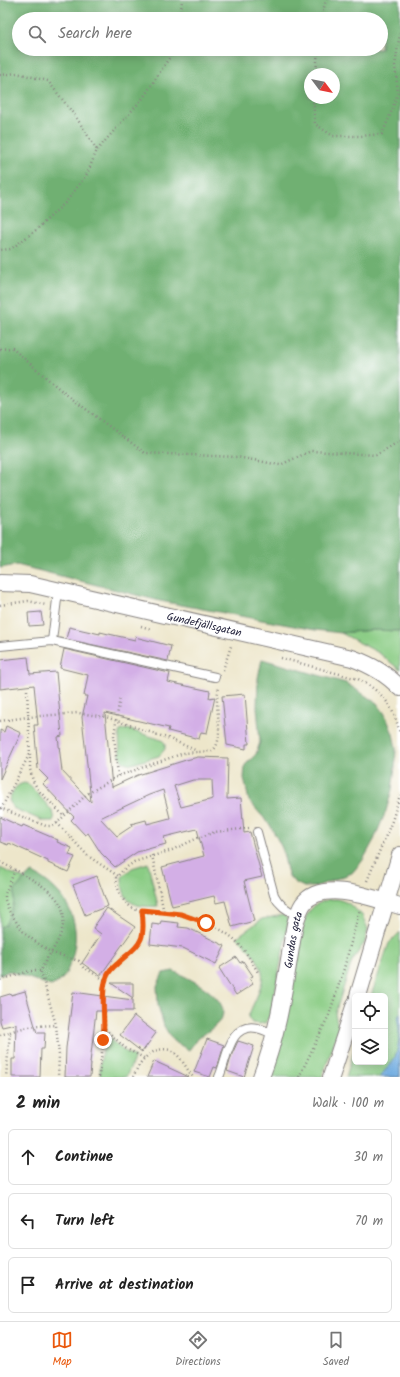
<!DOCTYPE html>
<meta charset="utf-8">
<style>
:root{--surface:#fff;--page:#f6f6f6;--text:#222;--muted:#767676;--line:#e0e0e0;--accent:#ea580c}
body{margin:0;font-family:Kalam,sans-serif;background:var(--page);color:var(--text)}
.controls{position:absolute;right:12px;bottom:12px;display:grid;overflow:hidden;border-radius:6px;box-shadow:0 2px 10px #0003}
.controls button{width:36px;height:36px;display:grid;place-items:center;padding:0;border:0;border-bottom:1px solid var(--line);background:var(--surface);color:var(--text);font:20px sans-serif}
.compass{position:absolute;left:304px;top:68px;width:36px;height:36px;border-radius:50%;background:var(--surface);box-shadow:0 2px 10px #0003;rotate:122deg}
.stop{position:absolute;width:12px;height:12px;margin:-9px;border:3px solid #ea580c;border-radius:50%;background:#fff}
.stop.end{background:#ea580c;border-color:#fff;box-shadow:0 1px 4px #0008}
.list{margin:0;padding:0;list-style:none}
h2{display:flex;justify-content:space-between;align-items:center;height:52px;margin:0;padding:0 16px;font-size:17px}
h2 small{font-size:13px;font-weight:400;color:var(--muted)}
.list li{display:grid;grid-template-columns:26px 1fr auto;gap:12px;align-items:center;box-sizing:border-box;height:56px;margin:0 8px 8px;padding:0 8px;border:1px solid var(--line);border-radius:6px}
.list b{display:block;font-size:15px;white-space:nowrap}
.list em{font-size:13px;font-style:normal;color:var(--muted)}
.icon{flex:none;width:22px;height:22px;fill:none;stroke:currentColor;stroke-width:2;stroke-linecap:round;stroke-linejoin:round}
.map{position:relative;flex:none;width:400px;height:1077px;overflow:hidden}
.search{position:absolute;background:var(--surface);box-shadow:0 2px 10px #0003;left:12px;right:12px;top:12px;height:44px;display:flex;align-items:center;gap:10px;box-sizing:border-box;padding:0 14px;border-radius:22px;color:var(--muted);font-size:15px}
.sheet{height:244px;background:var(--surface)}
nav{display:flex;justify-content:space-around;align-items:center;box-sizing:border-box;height:56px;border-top:1px solid var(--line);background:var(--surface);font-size:11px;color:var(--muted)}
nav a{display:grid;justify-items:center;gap:2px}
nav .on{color:var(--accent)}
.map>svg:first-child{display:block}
</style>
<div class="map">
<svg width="400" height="1077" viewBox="0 0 400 1077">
<rect width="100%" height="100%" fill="#fff"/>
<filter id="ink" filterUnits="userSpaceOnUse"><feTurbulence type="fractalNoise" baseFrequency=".025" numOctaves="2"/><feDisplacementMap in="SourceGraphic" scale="8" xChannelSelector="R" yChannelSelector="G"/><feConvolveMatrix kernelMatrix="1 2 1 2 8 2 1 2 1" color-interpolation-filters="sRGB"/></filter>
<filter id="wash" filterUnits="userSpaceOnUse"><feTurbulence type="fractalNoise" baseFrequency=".012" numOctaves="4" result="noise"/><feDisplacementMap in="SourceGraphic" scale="16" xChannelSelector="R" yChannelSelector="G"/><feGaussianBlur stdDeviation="0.9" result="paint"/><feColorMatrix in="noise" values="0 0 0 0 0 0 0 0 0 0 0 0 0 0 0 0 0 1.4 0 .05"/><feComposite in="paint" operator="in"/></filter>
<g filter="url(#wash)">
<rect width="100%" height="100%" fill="#ede6ca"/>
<!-- green -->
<g fill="#8acc84" stroke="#567760">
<polygon points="372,630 400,631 400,670 379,653 341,633"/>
<polygon points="127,729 162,740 165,743 165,749 159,756 132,764 123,762 120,756 119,733 120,731"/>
<path d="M24,783L28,784C33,789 53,810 54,815C55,818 54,818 53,821H43L13,808L9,800C12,792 15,785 24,783Z"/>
<path d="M148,863L158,906C134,908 122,903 122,877L132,868Z"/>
<polygon points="0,868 24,879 15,890 21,902 0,932"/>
<path d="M329,899H338L348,903L362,915L368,929L365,942L352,961L335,1014L339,1029L322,1077H269L305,919C311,906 316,904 329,899Z"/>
<path d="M283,915L287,918L288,924L271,1014L265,1023L259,1024L252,1023L248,1017C252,1006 258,996 261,985C268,966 249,950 237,937L262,919Z"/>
<polygon points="400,932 400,1077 346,1077 355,1048 355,1062 385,1062 385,996 371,996 389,943"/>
<polygon points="105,1038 110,1039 121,1049 135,1057 126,1077 100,1077 100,1065"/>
</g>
<!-- forest -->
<g fill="#6fb072" stroke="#486956" fill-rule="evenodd">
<path d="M0,0H400V631L372,630L341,633L315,630L160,601L17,565L0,568ZM19,19H381V49H19ZM310,74H334V98H310Z"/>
<polygon points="262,659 346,683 377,703 385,714 393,734 396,748 395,767 392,790 386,811 374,840 363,860 352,873 315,887 304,887 294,882 288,875 282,848 270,825 249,801 244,778 245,765 256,754 260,742 257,707 258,678"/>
<path d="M33,873C67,891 84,923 71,961C66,974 65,980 51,986L9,971L0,975V927L5,925L13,907L15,890L28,875Z"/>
<path d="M173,971C187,977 230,997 222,1017C219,1025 205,1033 199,1038C195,1042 192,1046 189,1050L173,1041L164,1026L158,1005L157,986L163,973Z"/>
</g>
<!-- water -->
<path fill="#6eabe0" stroke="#48668e" d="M400,1013V1077H380C384,1070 392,1065 395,1057C398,1049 399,1040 399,1031C399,1025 396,1019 400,1013Z"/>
<g id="blocks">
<!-- building -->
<g fill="#d3afe6" fill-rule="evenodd">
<polygon points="41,612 43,625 29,626 28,613"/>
<polygon points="69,627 100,634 100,632 135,640 135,637 171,646 168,661 66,639"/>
<path d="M64,649L165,672L170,673L168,682L210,691L209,698L215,697L207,733L201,732L199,739L168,731L169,728L105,713L112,787L138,775L186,760L198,757L228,758L227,799L241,798L244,833L250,832L262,877L244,881L254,921L232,927L225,901L216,903L214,896L172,906L162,867L204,856L197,829L164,837L166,844L137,852L115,867L101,853L88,833L85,835L71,820L74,817L43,784L48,779L38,769L34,725H38L34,685L0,689V660L28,657L30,674L56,672L62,736L58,737L62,771L91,802L82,717L87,696H84L88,675L60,668ZM193,780H212L213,799L181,807L174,786ZM163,790L170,818L147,824L146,820L131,824L132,826L117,836L100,818L149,795Z"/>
<polygon points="245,694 249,744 246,744 246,749 227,745 222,696"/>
<polygon points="6,726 21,733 0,779 0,730 4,732"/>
<polygon points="0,817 22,827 23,825 58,840 57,842 72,848 69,855 75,857 68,872 48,863 48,861 9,843 8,845 0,842"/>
<polygon points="97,876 108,906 85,915 73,885"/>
<polygon points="107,908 135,927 100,976 82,963 101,934 93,928"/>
<polygon points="161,921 179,923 178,927 188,928 225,946 216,964 183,948 150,944 152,924 160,925"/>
<polygon points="236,957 240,963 243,961 253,976 249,978 253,984 236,995 219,968"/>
<polygon points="111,983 133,983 133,998"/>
<polygon points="25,991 37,1033 45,1033 44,1049 41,1049 40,1077 12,1077 12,1059 15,1059 16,1024 2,1027 0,1021 0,997 10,994 11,995"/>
<polygon points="73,992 133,1000 133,1011 96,1011 90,1063 91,1063 90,1077 65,1077 66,1048"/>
<polygon points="134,1016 156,1033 142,1052 120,1035"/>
<polygon points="207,1039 224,1045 217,1068 214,1067 210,1077 194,1072"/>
<polygon points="238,1041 254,1046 244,1077 227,1071 232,1054"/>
<polygon points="154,1061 189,1077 147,1077"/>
</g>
</g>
</g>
<g filter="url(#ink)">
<use href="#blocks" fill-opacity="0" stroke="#888482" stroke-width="1"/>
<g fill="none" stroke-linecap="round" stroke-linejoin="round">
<!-- service casing -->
<g stroke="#888482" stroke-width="10">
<g id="service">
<polyline points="52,641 58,591"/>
<polyline points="0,646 52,641 215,677"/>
<path d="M257,832L274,895C279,905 287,911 298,915"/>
<path d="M219,1077C227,1060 229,1022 257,1028C262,1029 268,1032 274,1034"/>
</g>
</g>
<!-- minor casing -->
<g stroke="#888482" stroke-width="18">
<g id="minor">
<path id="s1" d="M0,583L30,584L352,658C371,665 386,673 400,688"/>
<polyline points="358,996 400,855"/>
<path id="s2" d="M261,1077C280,1029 286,974 295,924C297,917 299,910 303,904C322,878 375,899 400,906"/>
<polyline points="331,1077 355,1004"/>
</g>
</g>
<!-- path -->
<g stroke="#888482" stroke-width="2.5" stroke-dasharray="1 3" stroke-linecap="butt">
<polyline points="180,19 182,0"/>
<polyline points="321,19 326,0"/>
<polyline points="316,74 318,49"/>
<polyline points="0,75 17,73 48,81 76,117 97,150 87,174 66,202 36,230 11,249 0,250"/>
<polyline points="313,98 315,124 333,136 360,136 382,134 389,118 398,93 395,66 400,33"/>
<polyline points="97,150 143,98 175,49"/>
<polyline points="0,349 12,348 63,392 145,453 237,457 280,465 311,451 376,455 400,441"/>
<polyline points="0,605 28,601 46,605"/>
<polyline points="141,626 151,629"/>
<path d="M281,658L358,679C384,693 393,705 400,734"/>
<polyline points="223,670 231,646"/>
<polyline points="27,690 30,755 30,769 33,781 39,791 64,816"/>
<polyline points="0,721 28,717 78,713 106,717 170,739 195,750"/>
<polyline points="118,776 114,735 120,697"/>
<path d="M0,808L46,826H51L57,823L87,794L118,776L184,753L212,751C224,742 217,716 217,702C217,697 218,692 219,687"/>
<polyline points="1,809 29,755"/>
<polyline points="57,823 88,856 118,876"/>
<path d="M249,828L215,832L198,838L172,850L134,862L123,870L116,878C118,890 120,899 131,907C141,914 158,912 170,913C190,914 222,927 236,941C246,951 252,962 259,974"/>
<polyline points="152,855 164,913"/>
<path d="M0,862C17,871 49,886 59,902C66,913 64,927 59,938C54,950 45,959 41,971H30L0,980"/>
<polyline points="15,870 5,894 5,900 9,911 25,934 50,952 79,961 83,967 105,980"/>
<polyline points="367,881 392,821 400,795"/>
<polyline points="41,972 56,1025 59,1055 58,1077"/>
<polyline points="105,1029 125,1048 144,1058"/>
<path d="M10,1032C24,1026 40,1026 56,1025"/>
<polyline points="0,1035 10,1032 6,1077"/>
<path d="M99,1077C100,1061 104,1044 105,1028C105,1012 100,987 109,973C113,967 120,961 126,956C144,943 144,931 142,910"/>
<path d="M133,1077C136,1071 139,1063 145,1058C153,1050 167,1045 176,1054C183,1060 187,1070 193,1077"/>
<polyline points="299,1077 329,1015 343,972 360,909"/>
</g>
<!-- service -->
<use href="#service" stroke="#fff" stroke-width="8"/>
<!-- minor -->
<use href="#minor" stroke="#fff" stroke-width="16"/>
</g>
</g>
<g fill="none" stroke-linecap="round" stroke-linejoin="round" filter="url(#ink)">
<!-- route -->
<path stroke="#ea580c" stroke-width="5" d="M103,1040C106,1022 100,994 106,979C108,973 112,968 117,964C140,943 146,944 142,910L181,914L206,923"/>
</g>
<g text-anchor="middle" stroke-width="4" stroke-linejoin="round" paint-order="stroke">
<!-- street labels -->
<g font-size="11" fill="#22223b" stroke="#fff">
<text dy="4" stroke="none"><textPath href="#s1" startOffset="209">Gundefjällsgatan</textPath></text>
<text dy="4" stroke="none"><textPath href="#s2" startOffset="141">Gundas gata</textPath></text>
</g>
</g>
</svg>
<div class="controls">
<button><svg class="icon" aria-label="locate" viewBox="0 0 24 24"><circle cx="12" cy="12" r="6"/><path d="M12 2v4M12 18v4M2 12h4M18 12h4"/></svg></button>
<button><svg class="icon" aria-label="layers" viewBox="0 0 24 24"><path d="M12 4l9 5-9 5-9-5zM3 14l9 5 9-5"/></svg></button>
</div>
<svg class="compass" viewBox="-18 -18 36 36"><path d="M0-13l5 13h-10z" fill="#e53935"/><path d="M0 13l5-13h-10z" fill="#767676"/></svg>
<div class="stop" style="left:206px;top:923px"></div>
<div class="stop end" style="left:103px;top:1040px"></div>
<div class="search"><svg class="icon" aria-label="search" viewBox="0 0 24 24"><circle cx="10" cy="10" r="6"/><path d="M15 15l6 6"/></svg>Search here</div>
</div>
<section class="sheet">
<h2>2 min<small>Walk · 100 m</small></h2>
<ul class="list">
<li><svg class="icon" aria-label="ahead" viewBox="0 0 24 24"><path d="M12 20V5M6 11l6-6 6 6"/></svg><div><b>Continue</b></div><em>30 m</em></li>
<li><svg class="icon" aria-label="left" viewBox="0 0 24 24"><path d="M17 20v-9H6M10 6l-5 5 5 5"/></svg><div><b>Turn left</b></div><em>70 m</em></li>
<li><svg class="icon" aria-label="arrive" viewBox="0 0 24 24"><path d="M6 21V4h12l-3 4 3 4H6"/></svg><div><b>Arrive at destination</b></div></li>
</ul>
</section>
<nav>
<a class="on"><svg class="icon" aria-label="map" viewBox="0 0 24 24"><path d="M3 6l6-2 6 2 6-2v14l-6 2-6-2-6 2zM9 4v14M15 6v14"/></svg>Map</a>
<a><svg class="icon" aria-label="directions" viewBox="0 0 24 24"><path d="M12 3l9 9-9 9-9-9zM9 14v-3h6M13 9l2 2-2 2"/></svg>Directions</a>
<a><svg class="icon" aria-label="saved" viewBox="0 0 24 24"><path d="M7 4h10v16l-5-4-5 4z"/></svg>Saved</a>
</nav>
